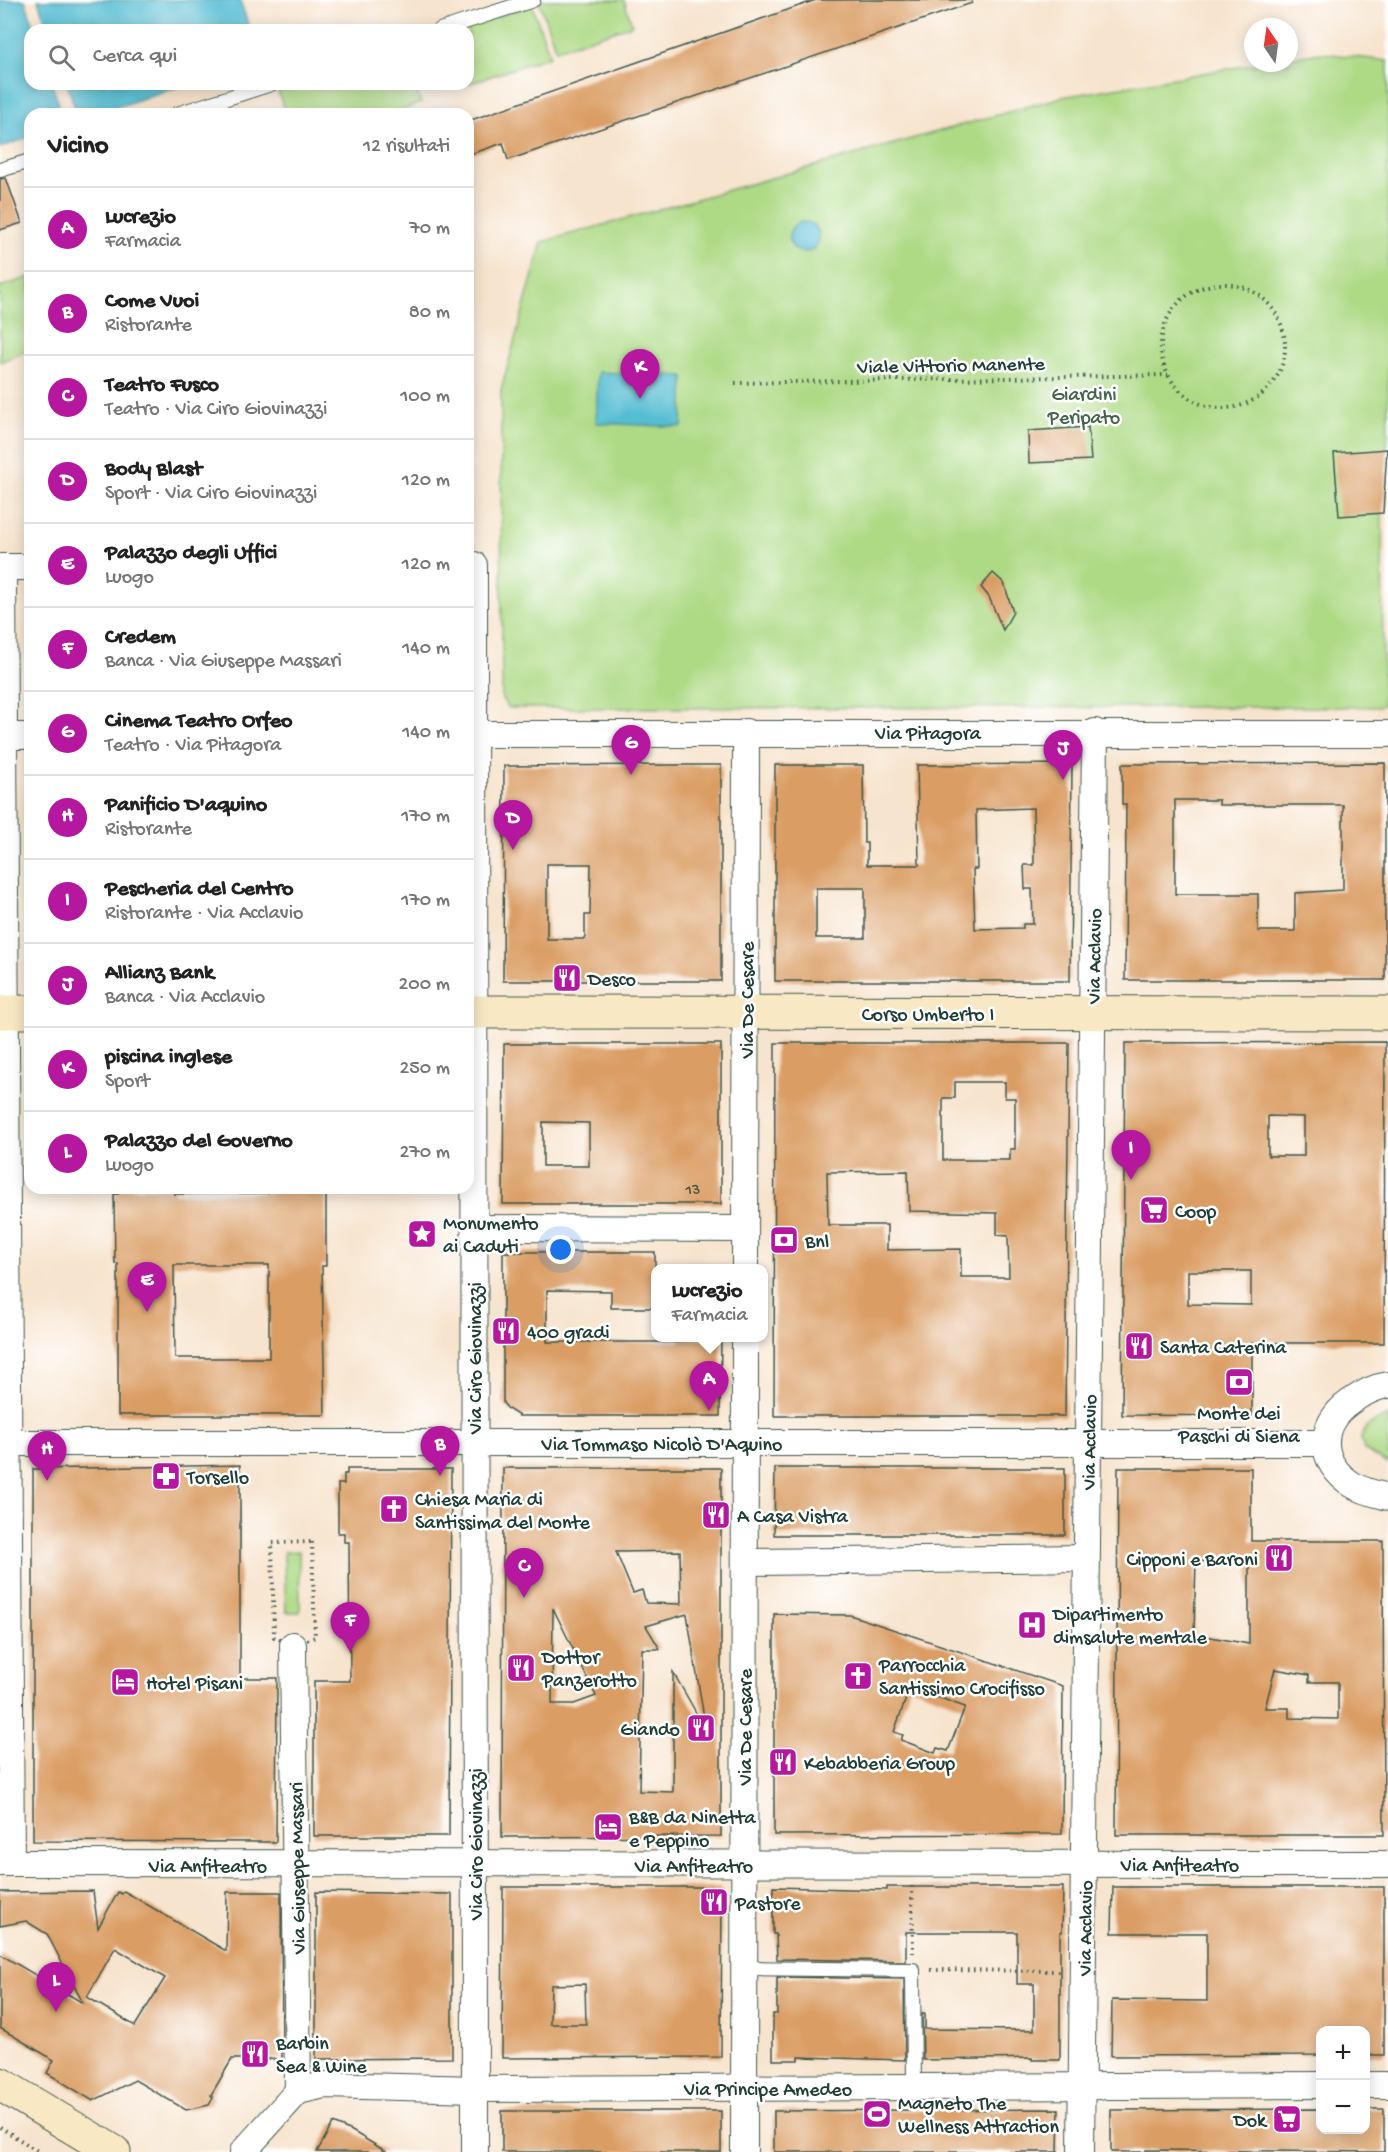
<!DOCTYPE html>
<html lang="it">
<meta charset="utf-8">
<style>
:root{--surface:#fff;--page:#f2f2f2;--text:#222;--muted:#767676;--line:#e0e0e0;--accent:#b5179e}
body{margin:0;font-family:"Gochi Hand",sans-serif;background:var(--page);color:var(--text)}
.controls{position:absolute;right:18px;bottom:18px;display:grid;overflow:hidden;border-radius:12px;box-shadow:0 3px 15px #0003}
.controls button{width:54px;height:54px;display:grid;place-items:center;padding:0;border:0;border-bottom:2px solid var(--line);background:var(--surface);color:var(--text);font:30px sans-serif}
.compass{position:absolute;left:1244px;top:18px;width:54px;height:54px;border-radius:50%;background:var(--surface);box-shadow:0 3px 15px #0003;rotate:347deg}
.you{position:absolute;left:561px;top:1250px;width:21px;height:21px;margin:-15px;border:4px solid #fff;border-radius:50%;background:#1a73e8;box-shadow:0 0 0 9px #1a73e833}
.badge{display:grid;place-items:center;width:39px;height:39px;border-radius:50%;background:var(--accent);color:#fff;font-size:20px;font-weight:700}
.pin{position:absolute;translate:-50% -50px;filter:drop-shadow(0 2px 3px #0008)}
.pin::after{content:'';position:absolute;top:32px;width:21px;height:18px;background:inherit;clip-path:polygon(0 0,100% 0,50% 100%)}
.popup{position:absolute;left:651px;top:1264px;width:117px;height:78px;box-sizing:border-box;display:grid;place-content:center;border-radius:12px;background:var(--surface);filter:drop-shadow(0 2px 4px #0005);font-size:20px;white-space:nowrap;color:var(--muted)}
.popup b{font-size:22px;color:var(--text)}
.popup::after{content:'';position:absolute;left:50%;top:100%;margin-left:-12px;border:12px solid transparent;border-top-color:var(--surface)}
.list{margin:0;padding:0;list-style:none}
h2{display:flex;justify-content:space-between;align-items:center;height:78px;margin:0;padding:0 24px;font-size:26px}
h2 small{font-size:20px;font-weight:400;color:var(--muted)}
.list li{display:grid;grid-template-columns:39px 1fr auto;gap:18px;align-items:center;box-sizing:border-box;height:84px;padding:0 24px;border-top:2px solid var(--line)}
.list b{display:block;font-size:22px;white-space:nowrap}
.list p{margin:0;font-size:20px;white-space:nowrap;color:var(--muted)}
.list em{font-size:20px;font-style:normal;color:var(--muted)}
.icon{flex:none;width:33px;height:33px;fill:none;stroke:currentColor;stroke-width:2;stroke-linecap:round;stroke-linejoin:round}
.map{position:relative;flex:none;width:1388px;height:2152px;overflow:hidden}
.search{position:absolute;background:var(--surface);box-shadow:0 3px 15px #0003;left:24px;top:24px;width:450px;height:66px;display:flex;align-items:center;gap:15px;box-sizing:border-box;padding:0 21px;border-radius:18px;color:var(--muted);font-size:22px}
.panel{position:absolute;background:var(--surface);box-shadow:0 3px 15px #0003;left:24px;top:108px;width:450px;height:1086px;border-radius:18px}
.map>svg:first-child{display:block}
</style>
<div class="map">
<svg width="1388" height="2152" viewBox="0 0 1388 2152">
<rect width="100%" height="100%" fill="#fff"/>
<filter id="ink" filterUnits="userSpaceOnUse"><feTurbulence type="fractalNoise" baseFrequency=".0167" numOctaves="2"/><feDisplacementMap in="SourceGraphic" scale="12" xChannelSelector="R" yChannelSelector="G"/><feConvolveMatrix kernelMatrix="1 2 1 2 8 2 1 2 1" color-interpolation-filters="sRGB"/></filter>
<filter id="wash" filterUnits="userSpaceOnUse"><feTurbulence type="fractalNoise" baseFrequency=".008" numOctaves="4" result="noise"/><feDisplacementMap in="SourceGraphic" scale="24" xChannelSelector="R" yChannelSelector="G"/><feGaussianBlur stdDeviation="1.35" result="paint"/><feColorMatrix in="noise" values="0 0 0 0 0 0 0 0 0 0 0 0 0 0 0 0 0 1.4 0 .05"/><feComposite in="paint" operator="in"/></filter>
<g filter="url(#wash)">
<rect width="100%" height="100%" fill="#f7e4ce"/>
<!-- green -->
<g fill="#aeda86" stroke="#668c5d" stroke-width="1.5">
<polygon points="543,0 624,0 632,25 556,50 539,1"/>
<polygon points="532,5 550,56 459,87 458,84 468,84 468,30 458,30"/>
<polygon points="1322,53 1388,61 1388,434 1382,513 1383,704 1379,707 509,708 502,699 501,390 542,242 1062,97 1262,63 1289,63 1289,58"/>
<polygon points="300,84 414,84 421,103 391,114 286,114 278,92"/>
<polygon points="30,277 30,350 0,362 0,287"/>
<polygon points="1388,1416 1388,1464 1364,1450 1361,1438 1367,1426"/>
<polygon points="299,1551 300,1612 286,1612 284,1552"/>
</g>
<!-- water -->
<g fill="#56bed3" stroke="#3a7e84" stroke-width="1.5">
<polygon points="0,0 25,0 35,30 30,30 30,84 52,84 62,114 30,114 30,137 0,148"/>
<polygon points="38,0 240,0 250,30 48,30"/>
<polygon points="67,84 186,84 96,114 77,114"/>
<circle cx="804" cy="237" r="15"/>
<polygon points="598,372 684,376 682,427 596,423"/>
</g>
<g id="blocks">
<!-- building -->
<g fill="#da9d63" fill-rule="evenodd">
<polygon points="816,0 972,0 972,3 508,160 503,143 468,155 468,121"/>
<polygon points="6,178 22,223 0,230 0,179"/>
<polygon points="1088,427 1091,460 1029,463 1028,431"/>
<polygon points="1387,449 1383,513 1339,516 1334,453"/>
<polygon points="993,573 1004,583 1013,612 1003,630 989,597 981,587"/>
<path d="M1385,763V980H1125L1126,804H1122V764ZM1175,800H1219V805H1343V890L1295,893V931H1258V894H1175Z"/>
<path d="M1072,764L1070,981H775V765H863L864,843H867V865H919L917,765ZM1033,808L1034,865H1024L1025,889H1032L1033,924H1023V928L975,929L973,869H977L976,810ZM816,888H865V938H816Z"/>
<path d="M676,765H721V981H503L504,766ZM547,864H591L590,915H585V939H547Z"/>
<path d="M1385,1042L1384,1343H1252V1416L1122,1415L1125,1043ZM1268,1116L1304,1117V1156H1268ZM1188,1271H1251V1305L1188,1304Z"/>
<path d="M775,1043H1069L1065,1416H774ZM955,1082H1005V1098H1015V1149H1010V1160H943V1098H955ZM908,1171L909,1211L997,1213V1235L1008,1236L1009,1277H961V1249L887,1250V1225H828L827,1172Z"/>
<path d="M504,1044H721V1204H503ZM543,1122L589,1123V1166H543Z"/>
<path d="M118,1188H174V1194L268,1193V1188H322V1191H326V1266H322L325,1415H118V1264H115L114,1194H118ZM174,1265H269V1358H175Z"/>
<polygon points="503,1252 655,1252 655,1308 611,1308 611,1291 547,1290 547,1342 680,1342 680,1338 721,1338 720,1416 519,1416 508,1409 503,1403"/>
<polygon points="240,1465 240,1678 277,1678 276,1842 33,1841 33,1469"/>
<path d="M503,1468H721V1836L502,1837ZM680,1551L681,1604L646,1603L642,1590L633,1593L616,1552ZM553,1608L596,1696L574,1704H552ZM687,1614L706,1730L673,1672V1792L639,1791L642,1649H660L646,1626Z"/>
<polygon points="775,1468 1065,1468 1065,1535 774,1535"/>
<path d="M1118,1468H1251V1541H1383L1384,1835H1116ZM1196,1561L1249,1562V1644L1194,1634ZM1275,1669L1309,1675V1682H1338V1719L1289,1718V1708H1265Z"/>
<polygon points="347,1469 451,1469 449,1836 314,1836 314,1681 350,1681 349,1542 344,1542 344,1533 338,1533 338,1484 344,1484 344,1474 347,1474"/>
<path d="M774,1614L850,1615L1063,1686L1062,1834L774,1835ZM910,1687L965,1707L948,1751L937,1748L935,1753L901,1740L903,1735L894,1732Z"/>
<path d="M503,1887H722L721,2057L502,2058ZM585,1984L586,2024H550L551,1985Z"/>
<polygon points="773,1887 887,1890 887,1887 1063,1887 1062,1932 1060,1932 1060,2060 1032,2060 1032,2058 923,2060 922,2014 925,2014 925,2029 1034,2030 1034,1984 1017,1984 1017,1932 906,1932 906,1961 777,1959 776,1934 773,1934"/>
<polygon points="1113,1887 1384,1887 1384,2055 1365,2055 1365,2031 1320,2031 1320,2055 1111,2056 1112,2000 1207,2001 1207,1933 1112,1933"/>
<path d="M93,1891L98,1928L118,1892L122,1894L124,1891L226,1951L227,1892H281L282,2059H232L211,2095L213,2098L209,2105L186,2110L135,2080L93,2101L47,2073L54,2060L0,2028V1954L83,2003L47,1934L26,1921L0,1926V1892ZM115,1948L165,1978L135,2026L87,1997Z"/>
<polygon points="316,1892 452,1894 452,2058 316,2059"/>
<polygon points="777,1977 904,1979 905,2060 799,2057 799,2060 773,2060 773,2014 777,2014"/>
<polygon points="1059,2109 1058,2152 774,2152 774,2111"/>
<polygon points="1320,2109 1320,2130 1365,2130 1365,2109 1384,2109 1384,2152 1146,2150 1146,2152 1111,2152 1111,2110"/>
<rect x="502" y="2111" width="219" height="41"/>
<polygon points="333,2123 352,2131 387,2152 317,2152"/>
</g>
</g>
</g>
<g filter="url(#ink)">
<use href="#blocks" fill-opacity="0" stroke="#3f564b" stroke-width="1.5"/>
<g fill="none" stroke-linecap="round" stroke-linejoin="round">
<!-- lane casing -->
<g stroke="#3f564b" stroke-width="16">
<g id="lane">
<polyline points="440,30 533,0"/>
<polyline points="177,114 271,84"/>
<polyline points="0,170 30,161"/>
<polyline points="744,1968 913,1970 914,2087"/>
</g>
</g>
<!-- street casing -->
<g stroke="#3f564b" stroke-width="28">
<g id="street">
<polyline points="468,565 474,565 475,2152"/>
<polyline points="0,567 30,567"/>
<polyline points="3,567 11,1863"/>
<polyline points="468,734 1388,734"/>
<polyline points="0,736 30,736"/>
<polyline points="475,1228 745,1229"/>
<polyline points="745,1268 746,732"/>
<path d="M1388,1385C1374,1387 1361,1394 1350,1402C1317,1425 1318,1463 1353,1485C1363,1491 1376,1494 1388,1497"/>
<polyline points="0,1443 1324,1443"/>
<polyline points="745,1562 1086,1558"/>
<polyline points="293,1645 298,2091"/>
<polyline points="0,1863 1388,1864"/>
<polyline points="1366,2085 1388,2085"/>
<polyline points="243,2152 298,2091 324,2085 476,2089 1320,2085"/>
<polyline points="744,2152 745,1338"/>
<polyline points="1081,2152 1095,732"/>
</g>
</g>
<!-- secondary casing -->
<g stroke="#3f564b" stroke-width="35">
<g id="secondary">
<polyline points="0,1012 30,1012"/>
<polyline points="468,1012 1388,1013"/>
<polyline points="0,2084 114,2152"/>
</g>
</g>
<!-- path -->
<g stroke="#3f564b" stroke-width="4" stroke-dasharray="1.5 4.5" stroke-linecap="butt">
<circle cx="1223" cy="346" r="62"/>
<polyline points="735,383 1168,375"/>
<polygon points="312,1542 315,1637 293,1645 274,1637 272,1543"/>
<polyline points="912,1886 913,1953"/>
<polyline points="931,1970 1061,1971"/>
<polyline points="0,2127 39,2152"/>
</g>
<!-- lane -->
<use href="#lane" stroke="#fff" stroke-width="14"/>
<!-- street -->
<use href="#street" stroke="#fff" stroke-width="26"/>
<!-- secondary -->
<use href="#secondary" stroke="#f8e8c3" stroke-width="33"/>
</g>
</g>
<!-- icons -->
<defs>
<g id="restaurant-square" transform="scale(1.5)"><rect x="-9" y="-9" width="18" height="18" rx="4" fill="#b5179e" stroke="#fff"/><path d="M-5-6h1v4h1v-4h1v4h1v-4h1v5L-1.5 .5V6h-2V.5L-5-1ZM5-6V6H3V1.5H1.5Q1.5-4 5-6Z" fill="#fff"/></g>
<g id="supermarket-square" transform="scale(1.5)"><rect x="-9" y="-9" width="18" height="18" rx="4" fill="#b5179e" stroke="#fff"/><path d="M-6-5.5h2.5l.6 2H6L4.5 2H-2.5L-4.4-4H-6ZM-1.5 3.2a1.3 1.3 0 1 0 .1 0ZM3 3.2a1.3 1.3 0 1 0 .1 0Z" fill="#fff"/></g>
<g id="sight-square" transform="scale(1.5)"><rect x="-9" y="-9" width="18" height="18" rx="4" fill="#b5179e" stroke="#fff"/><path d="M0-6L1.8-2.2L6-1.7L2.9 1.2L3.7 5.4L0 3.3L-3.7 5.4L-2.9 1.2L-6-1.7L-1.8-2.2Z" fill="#fff"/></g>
<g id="bank-square" transform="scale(1.5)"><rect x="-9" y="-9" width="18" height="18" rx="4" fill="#b5179e" stroke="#fff"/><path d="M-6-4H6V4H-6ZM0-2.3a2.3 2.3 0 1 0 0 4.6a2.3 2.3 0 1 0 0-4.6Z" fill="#fff"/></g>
<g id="pharmacy-square" transform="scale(1.5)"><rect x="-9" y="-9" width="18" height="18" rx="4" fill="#b5179e" stroke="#fff"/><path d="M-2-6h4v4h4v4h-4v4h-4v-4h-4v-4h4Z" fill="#fff"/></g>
<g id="church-square" transform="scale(1.5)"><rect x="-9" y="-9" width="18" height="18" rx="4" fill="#b5179e" stroke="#fff"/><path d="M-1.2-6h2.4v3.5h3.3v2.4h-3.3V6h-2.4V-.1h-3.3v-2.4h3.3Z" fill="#fff"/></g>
<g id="hospital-square" transform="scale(1.5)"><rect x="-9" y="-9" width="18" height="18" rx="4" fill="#b5179e" stroke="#fff"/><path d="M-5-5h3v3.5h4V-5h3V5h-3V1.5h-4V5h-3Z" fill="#fff"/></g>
<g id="hotel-square" transform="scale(1.5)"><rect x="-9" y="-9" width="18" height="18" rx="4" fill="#b5179e" stroke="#fff"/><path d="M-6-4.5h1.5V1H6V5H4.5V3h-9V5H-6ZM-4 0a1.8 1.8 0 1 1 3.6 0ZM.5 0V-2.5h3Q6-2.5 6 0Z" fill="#fff"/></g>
<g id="stadium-square" transform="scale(1.5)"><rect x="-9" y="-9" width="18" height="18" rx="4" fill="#b5179e" stroke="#fff"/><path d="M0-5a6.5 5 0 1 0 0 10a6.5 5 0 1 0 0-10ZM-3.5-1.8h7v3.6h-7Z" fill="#fff"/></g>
</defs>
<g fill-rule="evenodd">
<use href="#restaurant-square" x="567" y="978"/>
<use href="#supermarket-square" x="1154" y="1210"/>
<use href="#sight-square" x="422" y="1234"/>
<use href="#bank-square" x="784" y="1240"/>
<use href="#restaurant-square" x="506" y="1331"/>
<use href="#restaurant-square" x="1139" y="1346"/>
<use href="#bank-square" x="1239" y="1382"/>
<use href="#pharmacy-square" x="166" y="1476"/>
<use href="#church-square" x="394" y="1509"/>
<use href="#restaurant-square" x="716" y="1515"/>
<use href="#restaurant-square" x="1279" y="1558"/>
<use href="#hospital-square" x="1032" y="1625"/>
<use href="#restaurant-square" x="521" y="1668"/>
<use href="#church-square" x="858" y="1676"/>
<use href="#hotel-square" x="125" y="1682"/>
<use href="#restaurant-square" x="701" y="1728"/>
<use href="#restaurant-square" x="783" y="1762"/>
<use href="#hotel-square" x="608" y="1827"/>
<use href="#restaurant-square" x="714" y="1902"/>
<use href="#restaurant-square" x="255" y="2054"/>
<use href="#stadium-square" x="877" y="2114"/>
<use href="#supermarket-square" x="1287" y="2119"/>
</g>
<g text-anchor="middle" stroke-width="5" stroke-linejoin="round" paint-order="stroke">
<!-- number labels -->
<g font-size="16" fill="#4e5540">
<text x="693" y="1194">13</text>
</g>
<!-- street labels -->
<g font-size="20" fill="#1f3d34" stroke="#fff">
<text transform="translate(951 364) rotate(-1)" y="7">Viale Vittorio Manente</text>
<text x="928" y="739">Via Pitagora</text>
<text transform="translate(1093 956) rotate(-89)" y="7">Via Acclavio</text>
<text transform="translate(746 1000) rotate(-90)" y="7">Via De Cesare</text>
<text x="928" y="1020">Corso Umberto I</text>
<text transform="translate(474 1358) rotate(-90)" y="7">Via Ciro Giovinazzi</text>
<text transform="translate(1088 1442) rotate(-89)" y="7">Via Acclavio</text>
<text x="662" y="1450">Via Tommaso Nicolò D'Aquino</text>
<text transform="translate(744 1727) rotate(-90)" y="7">Via De Cesare</text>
<text transform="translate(475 1844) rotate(-90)" y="7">Via Ciro Giovinazzi</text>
<text x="1180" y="1871">Via Anfiteatro</text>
<text x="208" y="1872">Via Anfiteatro</text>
<text x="694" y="1872">Via Anfiteatro</text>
<text transform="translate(296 1868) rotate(-91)" y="7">Via Giuseppe Massari</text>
<text transform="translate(1084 1928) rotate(-89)" y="7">Via Acclavio</text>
<text x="768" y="2095">Via Principe Amedeo</text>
</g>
<!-- park labels -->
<g font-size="20" fill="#436448" stroke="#fff">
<text x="1084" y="400">Giardini<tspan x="1084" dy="23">Peripato</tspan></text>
</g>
<!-- poi labels -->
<g font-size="20" fill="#1f3d34" stroke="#fff" text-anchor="start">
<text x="588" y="985">Desco</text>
<text x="1175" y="1217">Coop</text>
<text x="443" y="1229">Monumento<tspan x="443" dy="23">ai Caduti</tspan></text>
<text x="805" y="1247">Bnl</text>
<text x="527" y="1338">400 gradi</text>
<text x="1160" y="1353">Santa Caterina</text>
<text x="1239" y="1419" text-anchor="middle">Monte dei<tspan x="1239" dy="23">Paschi di Siena</tspan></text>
<text x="187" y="1483">Torsello</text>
<text x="415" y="1505">Chiesa Maria di<tspan x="415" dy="23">Santissima del Monte</tspan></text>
<text x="737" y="1522">A Casa Vistra</text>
<text x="1258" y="1565" text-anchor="end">Cipponi e Baroni</text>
<text x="1053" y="1620">Dipartimento<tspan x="1053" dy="23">dimsalute mentale</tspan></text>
<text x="542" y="1663">Dottor<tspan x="542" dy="23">Panzerotto</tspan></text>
<text x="879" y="1671">Parrocchia<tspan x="879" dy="23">Santissimo Crocifisso</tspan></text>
<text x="146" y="1689">Hotel Pisani</text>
<text x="680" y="1735" text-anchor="end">Giando</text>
<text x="804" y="1769">Kebabberia Group</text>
<text x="629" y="1823">B&amp;B da Ninetta<tspan x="629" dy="23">e Peppino</tspan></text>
<text x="735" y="1909">Pastore</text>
<text x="276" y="2049">Barbin<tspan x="276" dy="23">Sea &amp; Wine</tspan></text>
<text x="898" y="2109">Magneto The<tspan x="898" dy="23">Wellness Attraction</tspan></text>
<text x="1266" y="2126" text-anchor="end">Dok</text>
</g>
</g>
</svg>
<div class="controls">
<button>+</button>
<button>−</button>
</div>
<svg class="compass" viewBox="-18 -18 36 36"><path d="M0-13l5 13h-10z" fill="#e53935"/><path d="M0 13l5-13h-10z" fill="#767676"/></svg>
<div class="you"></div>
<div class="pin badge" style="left:709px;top:1411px">A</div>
<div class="popup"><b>Lucrezio</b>Farmacia</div>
<div class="pin badge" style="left:440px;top:1476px">B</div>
<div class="pin badge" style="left:524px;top:1598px">C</div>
<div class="pin badge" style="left:513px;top:850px">D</div>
<div class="pin badge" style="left:147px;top:1312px">E</div>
<div class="pin badge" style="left:350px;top:1652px">F</div>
<div class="pin badge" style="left:631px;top:775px">G</div>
<div class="pin badge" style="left:47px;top:1481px">H</div>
<div class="pin badge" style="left:1131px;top:1180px">I</div>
<div class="pin badge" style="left:1063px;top:780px">J</div>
<div class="pin badge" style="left:640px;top:399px">K</div>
<div class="pin badge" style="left:56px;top:2012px">L</div>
<div class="search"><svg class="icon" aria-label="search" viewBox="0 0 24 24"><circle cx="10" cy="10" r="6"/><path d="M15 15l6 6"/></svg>Cerca qui</div>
<section class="panel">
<h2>Vicino<small>12 risultati</small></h2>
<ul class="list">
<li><span class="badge">A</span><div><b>Lucrezio</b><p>Farmacia</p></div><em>70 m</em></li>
<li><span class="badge">B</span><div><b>Come Vuoi</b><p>Ristorante</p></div><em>80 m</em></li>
<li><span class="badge">C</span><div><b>Teatro Fusco</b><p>Teatro · Via Ciro Giovinazzi</p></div><em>100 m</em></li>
<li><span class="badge">D</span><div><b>Body Blast</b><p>Sport · Via Ciro Giovinazzi</p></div><em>120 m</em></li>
<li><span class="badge">E</span><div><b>Palazzo degli Uffici</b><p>Luogo</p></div><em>120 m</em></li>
<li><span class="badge">F</span><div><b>Credem</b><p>Banca · Via Giuseppe Massari</p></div><em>140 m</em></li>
<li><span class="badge">G</span><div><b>Cinema Teatro Orfeo</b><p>Teatro · Via Pitagora</p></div><em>140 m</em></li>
<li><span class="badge">H</span><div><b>Panificio D'aquino</b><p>Ristorante</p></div><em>170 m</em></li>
<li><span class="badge">I</span><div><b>Pescheria del Centro</b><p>Ristorante · Via Acclavio</p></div><em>170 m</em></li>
<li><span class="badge">J</span><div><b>Allianz Bank</b><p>Banca · Via Acclavio</p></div><em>200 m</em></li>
<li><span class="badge">K</span><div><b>piscina inglese</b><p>Sport</p></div><em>250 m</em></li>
<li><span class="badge">L</span><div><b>Palazzo del Governo</b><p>Luogo</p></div><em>270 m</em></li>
</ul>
</section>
</div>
